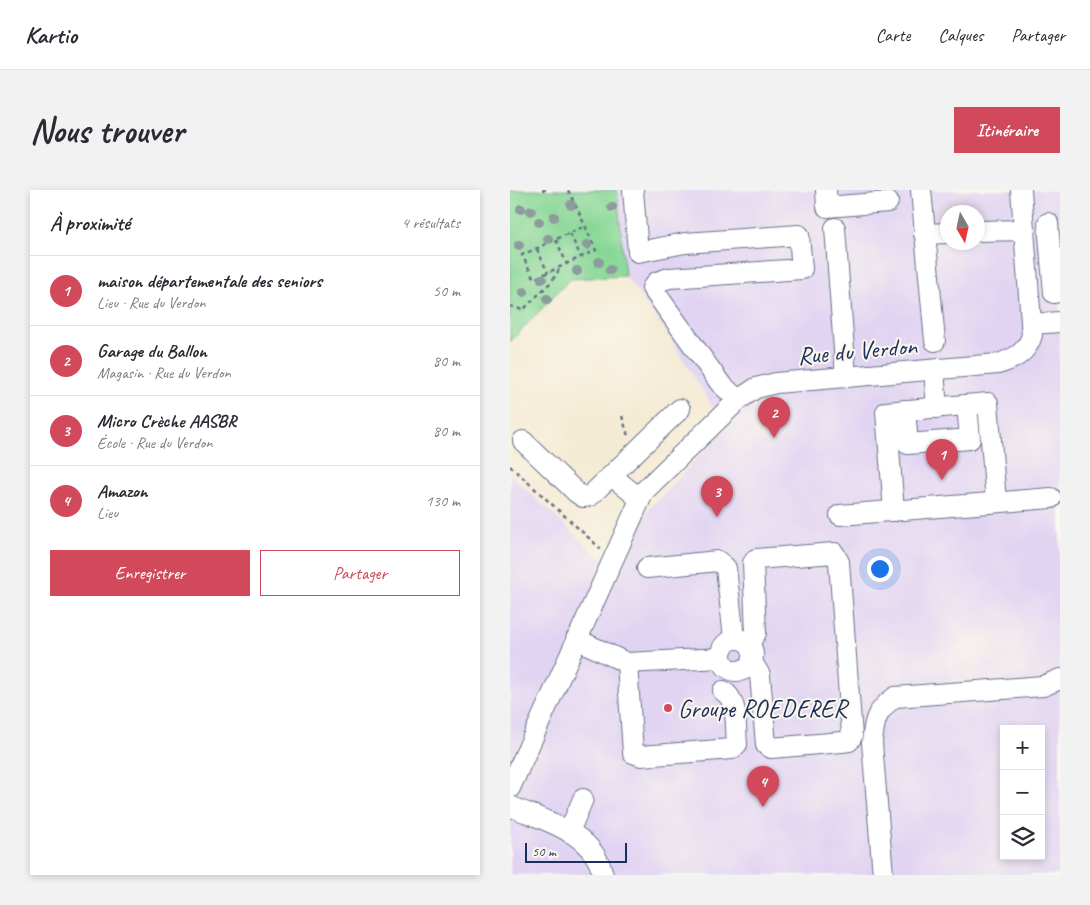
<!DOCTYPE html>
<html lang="fr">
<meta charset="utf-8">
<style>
:root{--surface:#fff;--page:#f2f2f3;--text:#2b2b33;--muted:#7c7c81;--line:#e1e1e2;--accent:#d1495b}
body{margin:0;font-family:Caveat,sans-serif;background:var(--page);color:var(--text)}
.controls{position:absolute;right:15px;bottom:15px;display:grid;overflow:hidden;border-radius:0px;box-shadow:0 2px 8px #0003}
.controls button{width:45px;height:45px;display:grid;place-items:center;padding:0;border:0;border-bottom:1px solid var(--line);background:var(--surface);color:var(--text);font:25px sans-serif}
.compass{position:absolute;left:430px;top:15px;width:45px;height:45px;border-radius:50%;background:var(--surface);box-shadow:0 2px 8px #0003;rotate:171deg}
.scale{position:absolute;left:15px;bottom:12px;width:102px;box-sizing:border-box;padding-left:5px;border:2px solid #1b2f5e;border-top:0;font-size:14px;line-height:18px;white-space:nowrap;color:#1b2f5e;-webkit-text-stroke:4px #fbf7ec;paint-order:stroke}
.you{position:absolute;left:369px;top:378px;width:18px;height:18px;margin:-12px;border:4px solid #fff;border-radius:50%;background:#1a73e8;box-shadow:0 0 0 8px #1a73e833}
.badge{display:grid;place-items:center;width:32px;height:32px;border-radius:50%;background:var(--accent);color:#fff;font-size:16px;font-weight:700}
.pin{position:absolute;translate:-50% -41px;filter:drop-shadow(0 1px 2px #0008)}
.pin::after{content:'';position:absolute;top:26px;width:18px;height:15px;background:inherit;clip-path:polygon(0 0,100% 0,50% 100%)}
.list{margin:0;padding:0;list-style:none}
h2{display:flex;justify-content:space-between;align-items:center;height:65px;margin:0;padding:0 20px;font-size:21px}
h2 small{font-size:16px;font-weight:400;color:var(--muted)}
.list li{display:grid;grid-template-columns:32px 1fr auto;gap:15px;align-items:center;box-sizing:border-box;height:70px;padding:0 20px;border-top:1px solid var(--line)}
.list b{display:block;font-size:19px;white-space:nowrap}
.list p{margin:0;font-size:16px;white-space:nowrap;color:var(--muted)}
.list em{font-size:16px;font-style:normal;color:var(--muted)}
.actions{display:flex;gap:10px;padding:15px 20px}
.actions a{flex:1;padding:11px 0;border:1px solid var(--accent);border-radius:0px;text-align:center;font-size:18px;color:var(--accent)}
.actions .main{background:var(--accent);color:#fff}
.icon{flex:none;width:28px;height:28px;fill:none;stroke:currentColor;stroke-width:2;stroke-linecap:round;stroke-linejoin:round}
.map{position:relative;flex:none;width:550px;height:685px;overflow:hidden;border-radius:0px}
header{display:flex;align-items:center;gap:30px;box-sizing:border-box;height:70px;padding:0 25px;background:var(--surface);border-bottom:1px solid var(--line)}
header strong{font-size:24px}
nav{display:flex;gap:28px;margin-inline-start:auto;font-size:18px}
.intro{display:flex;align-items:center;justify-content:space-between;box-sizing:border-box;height:120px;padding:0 30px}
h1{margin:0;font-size:35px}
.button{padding:12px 22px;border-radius:0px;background:var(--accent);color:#fff;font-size:18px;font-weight:700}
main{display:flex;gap:30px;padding:0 30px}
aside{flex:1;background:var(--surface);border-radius:0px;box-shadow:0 2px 8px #0003}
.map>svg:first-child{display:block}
</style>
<header>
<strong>Kartio</strong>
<nav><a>Carte</a><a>Calques</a><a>Partager</a></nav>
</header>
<div class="intro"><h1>Nous trouver</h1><a class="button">Itinéraire</a></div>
<main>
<aside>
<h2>À proximité<small>4 résultats</small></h2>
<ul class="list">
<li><span class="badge">1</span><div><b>maison départementale des seniors</b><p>Lieu · Rue du Verdon</p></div><em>50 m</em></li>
<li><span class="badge">2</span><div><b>Garage du Ballon</b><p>Magasin · Rue du Verdon</p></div><em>80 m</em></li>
<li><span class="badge">3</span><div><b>Micro Crèche AASBR</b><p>École · Rue du Verdon</p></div><em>80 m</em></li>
<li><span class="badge">4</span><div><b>Amazon</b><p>Lieu</p></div><em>130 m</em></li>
</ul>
<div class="actions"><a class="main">Enregistrer</a><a>Partager</a></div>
</aside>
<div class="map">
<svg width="550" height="685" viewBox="0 0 550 685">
<rect width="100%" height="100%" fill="#fbf7ec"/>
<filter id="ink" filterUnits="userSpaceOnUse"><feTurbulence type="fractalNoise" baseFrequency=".02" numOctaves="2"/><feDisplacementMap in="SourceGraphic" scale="10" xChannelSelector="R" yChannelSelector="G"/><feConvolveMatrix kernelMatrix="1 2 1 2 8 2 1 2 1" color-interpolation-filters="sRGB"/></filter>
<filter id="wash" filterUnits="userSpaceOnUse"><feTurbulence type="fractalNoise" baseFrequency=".0096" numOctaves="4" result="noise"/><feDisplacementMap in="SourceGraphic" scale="20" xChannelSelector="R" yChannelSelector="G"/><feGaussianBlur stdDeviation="1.12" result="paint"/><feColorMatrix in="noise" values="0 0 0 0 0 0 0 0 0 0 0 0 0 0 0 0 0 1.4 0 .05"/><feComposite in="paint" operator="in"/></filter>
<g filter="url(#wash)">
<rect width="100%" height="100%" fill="#f4ebd4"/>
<!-- built -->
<path fill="#e1d4f3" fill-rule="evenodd" d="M107,0H550V685H0V284L91,369L216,238L151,134L115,86ZM438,22H468V52H438ZM494,539H531V666H494Z"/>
<!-- green -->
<polygon fill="#87d796" stroke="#51837a" points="0,0 107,0 115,86 60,89 0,152"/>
</g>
<g filter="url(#ink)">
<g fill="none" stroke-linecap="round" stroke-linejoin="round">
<!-- minor casing -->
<g stroke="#677187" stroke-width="22">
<g id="minor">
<polyline points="123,0 128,62 175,53 289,45 292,79 159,88 147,92 142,98 210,193 228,210"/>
<polyline points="316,0 317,17 378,12"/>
<polyline points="411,0 425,151"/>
<polyline points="538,33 541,69"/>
<polyline points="325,38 336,187"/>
<polyline points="468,41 514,40"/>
<polyline points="414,44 438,43"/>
<polyline points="550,68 541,69 544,103 550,102"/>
<polyline points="521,134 550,132"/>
<polyline points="424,180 427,218"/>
<polyline points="395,220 398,254 460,249 457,215"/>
<polyline points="13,251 67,303 73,307 80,306 170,219"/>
<polyline points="102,286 130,309"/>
<polyline points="384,321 376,222 478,213 486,312"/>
<polyline points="330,325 541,308"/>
<polyline points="137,378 208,371 216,378 224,448"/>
<circle cx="227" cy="465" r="16"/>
<polyline points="66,449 117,473 211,468"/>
<polyline points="239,453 246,443 243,373 246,369 324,363 329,372 342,546 339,551 332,552 261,558 256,555 250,485 242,472"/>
<path d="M117,473L123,563L131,566L222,559L227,554C225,537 229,510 213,501"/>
<path d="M0,598L134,301L228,210L246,198L266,193L488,174C504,169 517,163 522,145L511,0"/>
<path d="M0,616C35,631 84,642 93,685"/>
<polyline points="59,642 73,609"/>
<path d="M373,685L362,553C364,530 366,521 385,507L533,496L550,489"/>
</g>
</g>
<!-- path -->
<g stroke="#677187" stroke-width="2.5" stroke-dasharray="4 4" stroke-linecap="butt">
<polyline points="32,0 38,0"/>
<path d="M58,0C68,20 77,40 86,60L24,89L12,65L75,36"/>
<polyline points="60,44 71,67"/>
<polyline points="46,50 57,74"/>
<polyline points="27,59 38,83"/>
<polyline points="0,116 13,120 42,91 50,78"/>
<polyline points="112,226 118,246"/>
<polyline points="0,276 91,359"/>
</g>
<!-- minor -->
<use href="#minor" stroke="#fff" stroke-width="20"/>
</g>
<!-- trees -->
<g fill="#8c9b9b">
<circle cx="61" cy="15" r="5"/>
<circle cx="102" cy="17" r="5"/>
<circle cx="11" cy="19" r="5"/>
<circle cx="21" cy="21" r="5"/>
<circle cx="44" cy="27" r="5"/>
<circle cx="29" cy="32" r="5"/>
<circle cx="38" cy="49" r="5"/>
<circle cx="9" cy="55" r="5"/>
<circle cx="77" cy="55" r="5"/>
<circle cx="89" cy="72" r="5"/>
<circle cx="100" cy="80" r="5"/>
<circle cx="67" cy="81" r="5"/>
<circle cx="32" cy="89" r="5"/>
<circle cx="14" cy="102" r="5"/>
<circle cx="37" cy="109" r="5"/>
</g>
</g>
<!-- markers -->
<circle fill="#d1495b" stroke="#fbf7ec" stroke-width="2" cx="158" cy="518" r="5"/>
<g text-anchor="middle" stroke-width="4" stroke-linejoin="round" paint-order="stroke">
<!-- street labels -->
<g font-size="25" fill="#1b2f5e" stroke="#fbf7ec">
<text transform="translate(347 160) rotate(-5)" y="9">Rue du Verdon</text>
</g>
<!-- poi labels -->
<g font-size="25" fill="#1b2f5e" stroke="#fbf7ec" text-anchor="start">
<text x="168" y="527">Groupe ROEDERER</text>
</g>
</g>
</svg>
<div class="controls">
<button>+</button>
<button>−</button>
<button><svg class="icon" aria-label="layers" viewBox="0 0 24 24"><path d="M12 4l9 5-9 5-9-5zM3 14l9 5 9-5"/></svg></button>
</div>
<svg class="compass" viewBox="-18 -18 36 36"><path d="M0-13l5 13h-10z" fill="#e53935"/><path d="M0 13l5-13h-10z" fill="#7c7c81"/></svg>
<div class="scale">50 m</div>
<div class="you"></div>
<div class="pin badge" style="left:432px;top:290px">1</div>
<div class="pin badge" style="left:264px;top:248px">2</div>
<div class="pin badge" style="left:207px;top:327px">3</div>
<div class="pin badge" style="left:253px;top:617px">4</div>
</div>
</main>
